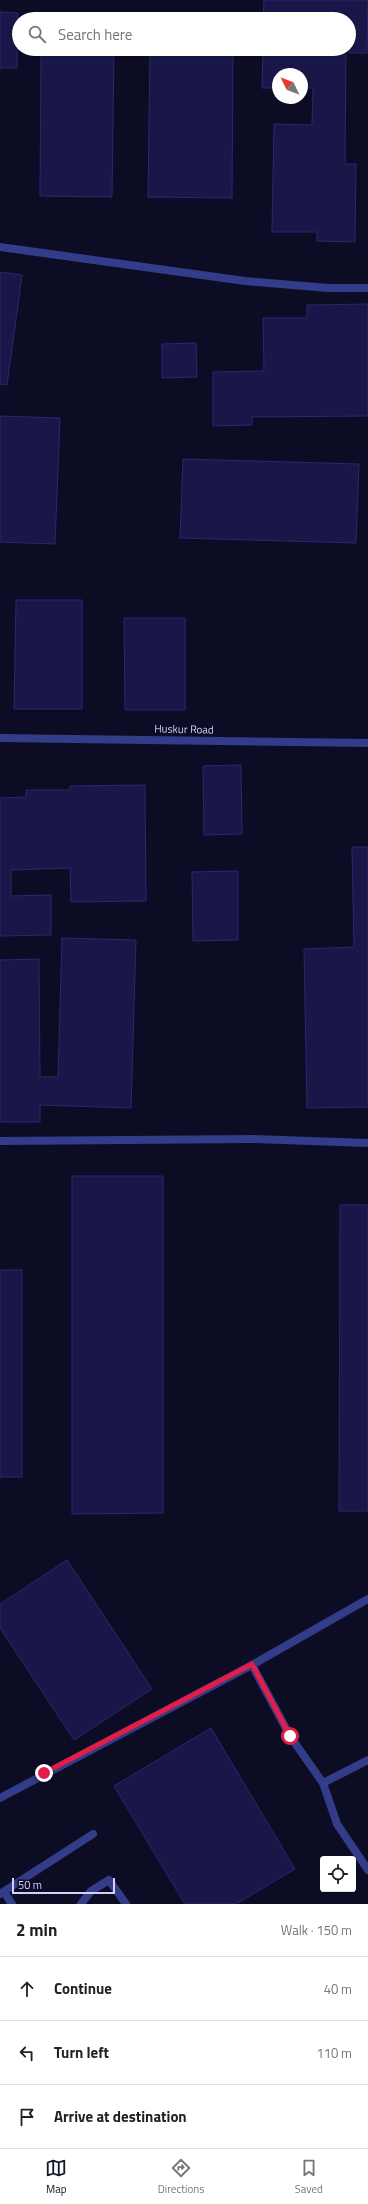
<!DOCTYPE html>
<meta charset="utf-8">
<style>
:root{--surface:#fff;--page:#f2f2f2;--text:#222;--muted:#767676;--line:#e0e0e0;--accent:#111827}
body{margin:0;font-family:"Titillium Web",sans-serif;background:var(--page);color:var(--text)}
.controls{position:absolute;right:12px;bottom:12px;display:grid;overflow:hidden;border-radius:4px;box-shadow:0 1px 3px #0004}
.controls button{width:36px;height:36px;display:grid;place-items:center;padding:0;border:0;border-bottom:1px solid var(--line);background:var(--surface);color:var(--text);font:20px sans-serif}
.compass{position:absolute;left:272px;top:68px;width:36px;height:36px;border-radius:50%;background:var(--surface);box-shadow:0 1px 3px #0004;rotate:313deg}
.scale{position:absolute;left:12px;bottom:10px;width:103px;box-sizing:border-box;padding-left:4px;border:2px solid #d0d1ff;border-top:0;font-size:11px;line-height:14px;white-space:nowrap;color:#d0d1ff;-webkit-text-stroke:3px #0d0c25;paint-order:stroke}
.stop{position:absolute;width:12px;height:12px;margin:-9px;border:3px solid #e11d48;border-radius:50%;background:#fff}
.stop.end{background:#e11d48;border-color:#fff;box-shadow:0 1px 4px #0008}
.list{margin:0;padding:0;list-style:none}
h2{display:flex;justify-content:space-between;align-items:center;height:52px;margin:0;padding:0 16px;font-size:17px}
h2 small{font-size:13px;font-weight:400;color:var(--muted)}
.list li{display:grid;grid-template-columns:26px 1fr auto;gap:12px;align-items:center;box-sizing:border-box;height:64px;padding:0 16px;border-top:1px solid var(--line)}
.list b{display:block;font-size:15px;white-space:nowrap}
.list em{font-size:13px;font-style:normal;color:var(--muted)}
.icon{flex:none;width:22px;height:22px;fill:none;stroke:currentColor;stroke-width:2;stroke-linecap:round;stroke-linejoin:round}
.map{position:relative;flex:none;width:368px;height:1904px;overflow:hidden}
.search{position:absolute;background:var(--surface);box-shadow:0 1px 3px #0004;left:12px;right:12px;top:12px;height:44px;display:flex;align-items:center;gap:10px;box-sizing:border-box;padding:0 14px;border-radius:22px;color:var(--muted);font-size:15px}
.sheet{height:244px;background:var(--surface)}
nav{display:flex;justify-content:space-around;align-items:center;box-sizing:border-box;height:56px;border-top:1px solid var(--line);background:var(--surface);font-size:11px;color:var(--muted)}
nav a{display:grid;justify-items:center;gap:2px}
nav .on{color:var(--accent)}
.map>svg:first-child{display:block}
</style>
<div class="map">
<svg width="368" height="1904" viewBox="0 0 368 1904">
<rect width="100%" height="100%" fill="#0d0c25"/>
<!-- building -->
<g fill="#191747" stroke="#2b2675">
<polygon points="264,0 368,0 367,53 349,53 349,19 263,19"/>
<polygon points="0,12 18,13 17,68 0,68"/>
<polygon points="41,49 114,49 112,197 40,196"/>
<polygon points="150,49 233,49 232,198 148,197"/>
<polygon points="263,49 346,49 345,164 356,164 355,242 317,241 317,232 272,232 274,124 312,125 313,88 302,88 302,74 278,74 278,88 262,88"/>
<polygon points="0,272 22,275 7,385 0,384"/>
<polygon points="368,304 368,416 252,417 252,425 213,426 213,372 264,371 263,318 307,318 307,305"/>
<polygon points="196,343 197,377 162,378 162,344"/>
<polygon points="0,416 60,418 55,544 0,542"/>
<polygon points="183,459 359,464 356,543 180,538"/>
<polygon points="16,600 82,600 82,709 14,709"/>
<polygon points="124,618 185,618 185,710 125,710"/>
<polygon points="241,765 242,834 204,835 203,766"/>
<polygon points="145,785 146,901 71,902 70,868 11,870 11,896 51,895 51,935 0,936 0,798 26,797 26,790 70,790 70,786"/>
<polygon points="352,847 368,847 368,1107 307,1108 304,949 354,947"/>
<polygon points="238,871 238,940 193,941 192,872"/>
<polygon points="62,938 136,940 131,1108 40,1105 40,1122 0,1122 0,960 39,959 40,1077 58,1077"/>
<polygon points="72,1176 163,1176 163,1513 72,1514"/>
<polygon points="340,1205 368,1205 368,1511 339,1511"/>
<rect x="0" y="1270" width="22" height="207"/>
<polygon points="67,1560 152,1689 74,1740 0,1628 0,1604"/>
<polygon points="211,1728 295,1869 236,1904 185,1904 114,1786"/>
</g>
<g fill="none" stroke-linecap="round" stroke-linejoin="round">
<!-- street -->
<g stroke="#333c88" stroke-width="8">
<polyline points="0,247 245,281 328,288 368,288"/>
<polyline points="0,738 368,743"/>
<polyline points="0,1141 253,1139 368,1143"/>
<polyline points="368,1599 252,1665 290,1736 323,1783 337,1824 368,1870"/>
<polyline points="323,1783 368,1760"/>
<polyline points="0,1798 252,1665"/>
<polyline points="4,1892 12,1904"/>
<polyline points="0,1894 93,1834"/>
<polyline points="81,1904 91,1891 109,1880 126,1904"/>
</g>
</g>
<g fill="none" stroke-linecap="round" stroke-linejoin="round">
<!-- route -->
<polyline stroke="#e11d48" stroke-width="5" points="44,1773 252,1664 290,1736"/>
</g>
<g text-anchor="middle" stroke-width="3" stroke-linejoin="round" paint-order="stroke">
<!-- street labels -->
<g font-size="11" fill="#d0d1ff" stroke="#0d0c25">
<text transform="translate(184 729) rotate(1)" y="4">Huskur Road</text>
</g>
</g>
</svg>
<div class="controls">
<button><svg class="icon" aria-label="locate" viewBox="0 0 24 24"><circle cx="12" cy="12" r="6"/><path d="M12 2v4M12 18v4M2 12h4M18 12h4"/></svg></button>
</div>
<svg class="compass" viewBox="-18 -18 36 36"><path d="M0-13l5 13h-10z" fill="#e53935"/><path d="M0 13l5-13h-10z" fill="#767676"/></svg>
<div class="scale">50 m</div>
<div class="stop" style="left:290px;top:1736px"></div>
<div class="stop end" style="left:44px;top:1773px"></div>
<div class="search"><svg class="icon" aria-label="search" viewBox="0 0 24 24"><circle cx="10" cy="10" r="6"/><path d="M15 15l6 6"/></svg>Search here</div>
</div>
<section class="sheet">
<h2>2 min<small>Walk · 150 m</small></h2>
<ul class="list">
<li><svg class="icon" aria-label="ahead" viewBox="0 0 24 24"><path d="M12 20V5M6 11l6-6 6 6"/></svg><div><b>Continue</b></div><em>40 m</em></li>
<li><svg class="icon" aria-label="left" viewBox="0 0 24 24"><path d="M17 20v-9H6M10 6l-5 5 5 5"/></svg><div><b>Turn left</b></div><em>110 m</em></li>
<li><svg class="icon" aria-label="arrive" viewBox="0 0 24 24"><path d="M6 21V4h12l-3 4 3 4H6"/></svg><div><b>Arrive at destination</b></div></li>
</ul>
</section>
<nav>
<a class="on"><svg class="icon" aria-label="map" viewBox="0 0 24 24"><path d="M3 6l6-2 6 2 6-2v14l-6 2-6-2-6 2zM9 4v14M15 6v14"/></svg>Map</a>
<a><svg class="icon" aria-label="directions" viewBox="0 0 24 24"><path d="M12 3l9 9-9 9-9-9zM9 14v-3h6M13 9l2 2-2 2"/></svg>Directions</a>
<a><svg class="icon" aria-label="saved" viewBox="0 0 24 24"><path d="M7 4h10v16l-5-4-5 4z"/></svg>Saved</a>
</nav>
